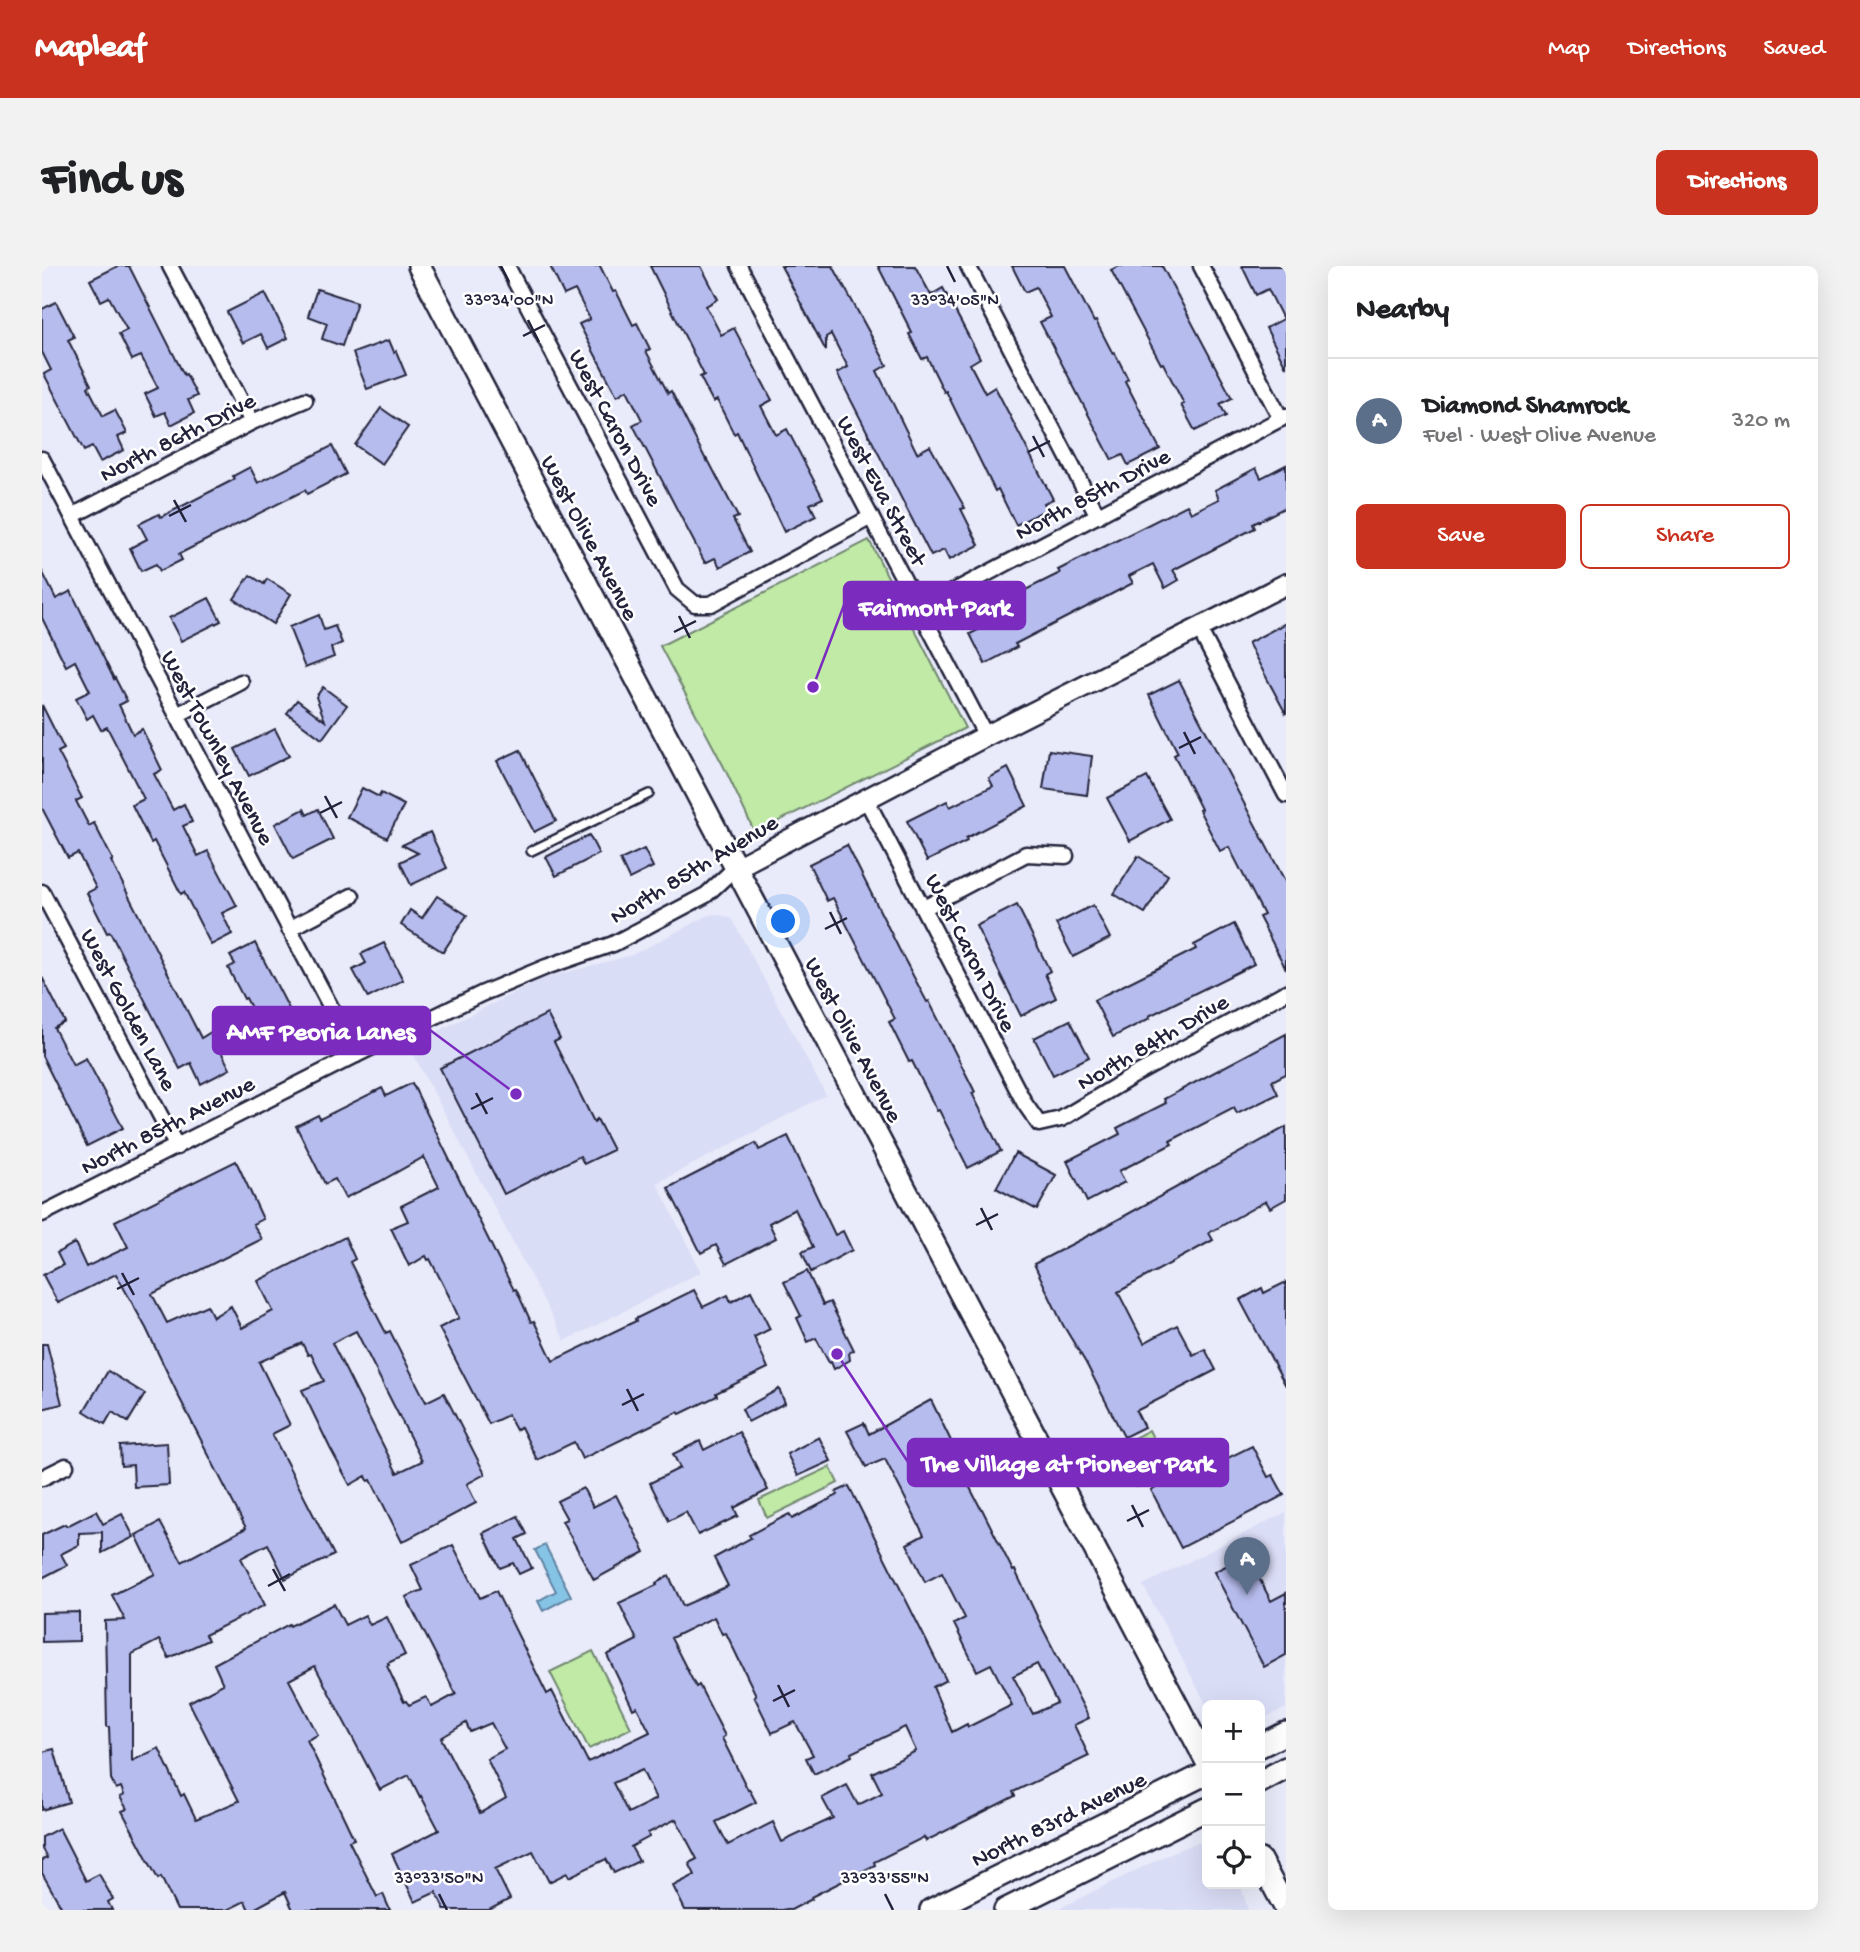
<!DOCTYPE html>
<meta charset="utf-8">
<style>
:root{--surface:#fff;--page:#f2f2f2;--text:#202124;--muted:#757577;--line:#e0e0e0;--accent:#c8321e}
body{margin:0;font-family:"Gochi Hand",sans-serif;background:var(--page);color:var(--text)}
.controls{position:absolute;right:21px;bottom:21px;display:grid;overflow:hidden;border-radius:10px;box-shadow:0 7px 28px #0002}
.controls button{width:63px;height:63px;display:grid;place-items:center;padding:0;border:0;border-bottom:2px solid var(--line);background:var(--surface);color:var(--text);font:35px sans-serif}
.you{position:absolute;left:742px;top:656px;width:24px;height:24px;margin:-18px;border:5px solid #fff;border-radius:50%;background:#1a73e8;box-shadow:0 0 0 10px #1a73e833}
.badge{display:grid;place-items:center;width:46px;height:46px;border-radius:50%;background:var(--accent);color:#fff;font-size:23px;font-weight:700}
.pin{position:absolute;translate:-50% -58px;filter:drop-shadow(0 2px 4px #0008)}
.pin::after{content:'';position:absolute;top:37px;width:24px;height:21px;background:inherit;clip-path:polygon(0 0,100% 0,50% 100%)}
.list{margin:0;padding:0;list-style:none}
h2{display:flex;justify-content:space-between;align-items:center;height:91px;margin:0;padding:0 28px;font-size:30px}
h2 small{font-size:23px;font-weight:400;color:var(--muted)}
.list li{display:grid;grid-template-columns:46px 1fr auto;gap:21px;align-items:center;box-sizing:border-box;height:126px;padding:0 28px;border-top:2px solid var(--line)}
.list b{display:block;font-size:26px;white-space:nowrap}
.list p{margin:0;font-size:23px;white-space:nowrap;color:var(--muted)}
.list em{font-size:23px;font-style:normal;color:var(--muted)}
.actions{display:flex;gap:14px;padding:21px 28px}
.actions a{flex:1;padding:16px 0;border:2px solid var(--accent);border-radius:10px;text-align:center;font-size:24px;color:var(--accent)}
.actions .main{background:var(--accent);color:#fff}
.icon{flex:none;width:38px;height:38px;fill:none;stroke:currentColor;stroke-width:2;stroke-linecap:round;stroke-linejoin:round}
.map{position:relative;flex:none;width:1244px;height:1644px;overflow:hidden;border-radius:10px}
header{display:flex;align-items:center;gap:42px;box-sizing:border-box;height:98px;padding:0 35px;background:var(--accent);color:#fff}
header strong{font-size:33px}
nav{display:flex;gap:38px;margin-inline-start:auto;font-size:24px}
.intro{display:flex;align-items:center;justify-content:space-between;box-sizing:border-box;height:168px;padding:0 42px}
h1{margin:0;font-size:49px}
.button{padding:18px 32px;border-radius:10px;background:var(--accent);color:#fff;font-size:24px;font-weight:700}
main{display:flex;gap:42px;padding:0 42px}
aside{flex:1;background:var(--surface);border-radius:10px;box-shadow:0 7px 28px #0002}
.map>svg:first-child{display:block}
</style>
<header>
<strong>Mapleaf</strong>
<nav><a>Map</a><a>Directions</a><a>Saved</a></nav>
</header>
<div class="intro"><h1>Find us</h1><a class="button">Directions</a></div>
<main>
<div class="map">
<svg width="1244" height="1644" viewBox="0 0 1244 1644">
<rect width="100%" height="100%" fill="#e9ebfa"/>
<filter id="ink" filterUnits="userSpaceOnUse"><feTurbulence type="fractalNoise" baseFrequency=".0143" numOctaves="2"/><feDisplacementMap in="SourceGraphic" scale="14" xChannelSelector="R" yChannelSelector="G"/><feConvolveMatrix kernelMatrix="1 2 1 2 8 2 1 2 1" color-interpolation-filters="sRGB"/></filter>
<g filter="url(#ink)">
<!-- built -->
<g fill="#daddf6">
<polygon points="672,648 683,650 690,653 784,829 615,917 659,1006 523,1075 367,780 499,713 590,689 665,650"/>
<polygon points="1244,1246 1244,1442 1218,1454 1218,1439 1165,1440 1101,1319"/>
<polygon points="1155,1577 1165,1577 1165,1618 1198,1618 1206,1644 1014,1644 1131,1586"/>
</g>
<!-- green -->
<g fill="#c0eaa6" stroke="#718670" stroke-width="2">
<polygon points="827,274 923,462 713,567 682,501 618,380"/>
<polygon points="1107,1164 1120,1190 1130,1203 1095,1221 1073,1182"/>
<polygon points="788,1201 796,1217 725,1252 717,1234"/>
<polygon points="551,1385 589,1462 547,1483 508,1406"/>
</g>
<!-- water -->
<polygon fill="#86c4e6" stroke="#5e83a2" stroke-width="2" points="503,1279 529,1330 501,1345 496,1335 514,1325 493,1284"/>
<!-- building -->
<g fill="#b6bced" stroke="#22223b" stroke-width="2" fill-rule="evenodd">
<polygon points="76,0 87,0 142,109 144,108 155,130 146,134 152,147 129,159 123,146 114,150 103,128 116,122 99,90 90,94 77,68 85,64 67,31 59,35 48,14"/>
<polygon points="508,0 558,0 571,26 574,25 591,59 595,57 608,83 604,85 626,127 629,125 665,196 665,192 696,251 691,253 708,286 678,301 673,292 663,297 591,159 600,154 585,124 575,130 537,58 548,53 533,24 522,29"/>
<polygon points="608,0 659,0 676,33 664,40 679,69 692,62 730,134 719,140 734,169 745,163 781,232 768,238 774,250 742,266 695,166 692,168 675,134 671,136 658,111 662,109"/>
<polygon points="739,0 791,0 845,99 835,105 875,187 888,180 923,242 919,243 937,279 907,294 902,284 889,290 795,107 806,101 789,68 784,71 784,85"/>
<polygon points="836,0 873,0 889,29 901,22 938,92 928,98 943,127 953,121 1011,233 1002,237 1005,243 974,259 956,223 953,225 904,125 902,126 885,91 880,93 867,68 870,67"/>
<polygon points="970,0 1023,0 1052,56 1054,55 1071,88 1073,87 1086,113 1083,115 1118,183 1086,199 1081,189 1070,194 998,56 1009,51 994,21 983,26"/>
<polygon points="1077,0 1120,0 1190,132 1178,138 1184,150 1153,165 1139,139 1142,138 1121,97 1119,98 1069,4"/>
<polygon points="1200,0 1244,0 1244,101 1224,62 1241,53 1226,23 1214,29"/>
<polygon points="275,23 315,36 300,80 280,73 285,57 266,50"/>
<polygon points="223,27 246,72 226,82 219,68 201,77 185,46"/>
<polygon points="14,36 32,71 26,74 49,119 46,121 61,150 73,144 85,167 76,171 82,184 58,196 50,181 42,185 2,108 9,104 0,86 0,43"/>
<polygon points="347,74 352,86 354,85 364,109 325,123 311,87"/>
<polygon points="339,142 366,161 340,198 313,179"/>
<polygon points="290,180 304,208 265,228 263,224 137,288 140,294 118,305 114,298 99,305 88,282 105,273 97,258 117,248 119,251 193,213 191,210 208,201 216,217"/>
<polygon points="1244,199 1244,241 1211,258 1213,262 1131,304 1137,314 1123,322 1111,298 1087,310 1091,317 973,378 975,381 943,398 928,368 940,362 933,349 1018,307 1016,304 1145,239 1149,247 1177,233 1173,224 1214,202 1219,212"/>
<polygon points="0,305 14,333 29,325 72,413 73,412 85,435 77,439 91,468 100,463 120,504 112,508 131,544 142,538 150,556 141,560 156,590 166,585 195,640 180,647 190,668 169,679 142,626 139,628 112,575 109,577 90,539 102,533 65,461 59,464 51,449 45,453 34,432 48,425 33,395 24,400 0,352"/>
<polygon points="208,309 222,318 225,313 249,328 231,358 192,333"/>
<polygon points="167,332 179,355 139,375 127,352"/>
<polygon points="277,349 282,364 293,360 300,377 289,382 292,391 263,402 247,361"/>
<polygon points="1244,357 1244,448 1206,377"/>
<polygon points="1137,414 1244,617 1244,703 1217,651 1222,649 1187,581 1178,585 1157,544 1159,543 1132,489 1136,487 1107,429"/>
<polygon points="281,421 305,439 280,473 245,447 255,434 283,455 274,431"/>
<polygon points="0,439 22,483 16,486 40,532 34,535 47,560 52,557 71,594 69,595 159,772 169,766 188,803 159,818 149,797 138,803 68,666 65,667 45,627 54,622 36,587 26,592 0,542"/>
<polygon points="233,463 247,490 207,510 193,483"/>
<polygon points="478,484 514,555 492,566 455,495"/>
<polygon points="1007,484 1050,490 1045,529 1001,523"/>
<polygon points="966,502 985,540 924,572 925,575 885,595 865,555 905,535 908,541 951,520 947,512"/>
<polygon points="1105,511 1128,553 1088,575 1065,532"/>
<polygon points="320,522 337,531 339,527 362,539 345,572 305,551"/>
<polygon points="262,543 265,549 276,543 291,573 251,593 233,558"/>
<polygon points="388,566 405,602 369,619 358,596 376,587 360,579"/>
<polygon points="547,569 557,588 514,610 504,591"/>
<polygon points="805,579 857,683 885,736 887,735 933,826 930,827 959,885 926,902 897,844 895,845 870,795 867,796 847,756 853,753 791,632 785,635 767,598"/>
<polygon points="602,583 611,601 587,613 578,594"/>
<polygon points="1096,590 1126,609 1103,647 1072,628"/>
<polygon points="395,630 425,649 401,686 359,659 368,644 380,652"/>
<polygon points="975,639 1008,705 1003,708 1014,732 979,750 934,660"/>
<polygon points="1051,639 1068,672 1031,691 1014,658"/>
<polygon points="1192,658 1212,698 1107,750 1108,752 1071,771 1052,734 1154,683 1152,679"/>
<polygon points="213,677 261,770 231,785 204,732 202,733 186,702 193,698 188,690"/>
<polygon points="342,677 361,714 326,732 311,704 324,697 319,688"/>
<polygon points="0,711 23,756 12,762 31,799 44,792 81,862 45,880 0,790"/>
<polygon points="505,748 518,773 512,776 552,856 555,853 571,884 542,898 538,890 462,928 398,802"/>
<polygon points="1028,754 1047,791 1011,809 992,772"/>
<polygon points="1244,768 1244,808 1230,815 1236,828 1195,848 1192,842 1128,875 1130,878 1077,905 1083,916 1045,936 1025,895 1078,868 1075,862 1124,837 1122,833"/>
<polygon points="370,817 456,993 472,1024 474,1023 489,1056 492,1055 511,1095 594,1055 593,1053 652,1024 661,1041 686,1029 689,1036 709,1025 728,1063 712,1071 726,1102 674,1127 675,1130 638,1148 636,1146 540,1193 532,1176 495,1194 479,1161 474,1164 466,1149 447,1158 397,1062 417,1052 407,1030 388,993 386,994 384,990 367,1000 349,962 366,955 359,940 397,921 382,891 337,916 303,932 293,913 283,918 254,860 276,849 278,853 340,822 344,830"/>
<polygon points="1244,861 1244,933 1228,942 1224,935 1167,967 1171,974 1076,1026 1102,1077 1135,1059 1151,1089 1163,1083 1174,1104 1094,1145 1102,1161 1082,1171 1044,1097 1021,1059 992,998 1057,964"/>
<polygon points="746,870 793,969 801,965 810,984 769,1006 760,986 771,981 753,943 727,957 734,972 684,998 674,979 659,987 626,922 714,877 717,884"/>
<polygon points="973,887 1014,909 995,944 954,922"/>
<path d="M194,895L221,953L211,958L220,973L110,1028L125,1057L165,1039L171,1051L189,1040L200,1062L231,1045L216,1015L303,971L313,993L308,996L330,1040L344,1067L348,1065L384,1136L402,1127L443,1208L425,1218L434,1237L360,1276L329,1214L326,1215L324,1210L308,1219L288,1182L260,1124L282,1115L269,1088L266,1089L260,1077L217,1096L248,1159L230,1168L292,1289L243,1313L226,1278L199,1292L223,1339L163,1369L166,1374L127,1392L117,1374L90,1388V1495L117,1482L139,1530L142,1528L154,1553L197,1535L147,1436L181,1418L172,1398L247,1358L248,1360L292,1338L303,1359L323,1349L328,1359L345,1351L363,1389L346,1397L347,1399L345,1400L362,1436L364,1435L367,1439L384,1431L390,1441L414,1428L364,1331L381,1324L369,1299L411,1279L438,1332L454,1325L505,1428L510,1425L546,1496L608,1466L595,1441L591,1443L565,1389L595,1374L577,1337L615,1319L614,1317L627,1310L641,1340L686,1320L672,1292L709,1272L707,1269L747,1248L750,1253L796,1229L794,1226L807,1220L904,1414L891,1421L910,1466L925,1458L926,1461L970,1439L949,1398L935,1405L912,1358L923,1352L900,1307L883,1316L865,1278L882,1269L843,1193L824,1201L805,1165L822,1157L827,1168L889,1134L909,1175L906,1176L923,1212L939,1243H940L971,1305L973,1304L1001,1363L1047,1452L1032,1459L1047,1490L971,1526L973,1530L884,1575L882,1571L832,1596L833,1599L769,1631L770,1633L749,1644H643L631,1620L653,1609L647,1597L655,1593L634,1553L606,1567L607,1571L589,1581L597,1595L572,1607L564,1593L527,1611L525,1607L507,1616L491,1585L453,1603L468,1633L447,1644H403L394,1626L373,1636L350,1588L397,1564L379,1530L378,1531L367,1509L338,1524L273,1400L247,1414L276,1469L265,1474L312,1573L307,1575L335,1631L341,1628L348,1644H251L243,1626L210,1644H207L203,1635L185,1644H135L119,1611L116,1613L80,1545L85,1543L78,1531L82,1529L79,1521L74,1523L69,1513L67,1461H65L63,1355L83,1354L70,1329L113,1308L94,1269L118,1256L140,1296L204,1262L137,1131L104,1062L74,1008L16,1037L1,1009L21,999L15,987L33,977L44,1001L86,981L73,955ZM314,1065L380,1195L355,1207L290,1077ZM672,1351L680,1368L684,1367L714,1429L712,1430L730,1467L753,1456L771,1489L764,1492L772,1508L810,1490L809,1487L863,1461L874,1485L830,1507L840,1527L816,1539L805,1519L780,1532L791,1552L740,1576L731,1556L686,1579L674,1556L714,1536L707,1523L706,1524L680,1472L683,1470L657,1419L654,1421L629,1372ZM995,1398L1015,1437L991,1448L971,1410ZM424,1457L428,1466L449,1457L463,1483L445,1493L464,1532L438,1547L399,1472ZM600,1504L614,1533L586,1547L571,1517Z"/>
<polygon points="765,1005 781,1039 788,1036 812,1084 807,1087 808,1094 792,1103 789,1096 787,1097 774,1072 766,1076 755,1052 759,1050 742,1016"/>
<polygon points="1244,1016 1244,1120 1198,1034 1220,1022 1222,1027"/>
<polygon points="0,1078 5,1078 20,1138 0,1143"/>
<polygon points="66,1105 103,1128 86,1156 70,1146 63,1158 42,1145"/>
<polygon points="737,1123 743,1137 706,1156 700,1143"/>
<polygon points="697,1166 726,1224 692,1242 696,1250 656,1269 644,1246 627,1255 608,1217 638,1202 631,1188 658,1175 662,1184"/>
<polygon points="777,1171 789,1195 756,1210 745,1188"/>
<polygon points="125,1177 127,1219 92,1221 91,1199 79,1200 78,1180"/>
<polygon points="1210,1180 1226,1211 1231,1209 1242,1229 1139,1282 1109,1224 1130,1212 1133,1218"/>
<polygon points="541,1222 551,1241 574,1229 603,1286 552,1314 520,1255 525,1253 515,1235"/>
<polygon points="54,1245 61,1258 80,1248 92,1271 60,1287 60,1266 37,1267 37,1279 19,1288 25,1299 0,1312 0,1269 23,1258 25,1260"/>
<polygon points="476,1250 485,1268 475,1273 490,1302 477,1308 471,1297 458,1302 441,1267"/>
<polygon points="1205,1289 1229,1335 1244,1327 1244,1389 1222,1401 1172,1306"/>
<polygon points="37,1346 37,1375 0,1376 0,1347"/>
<polygon points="12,1483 27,1536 0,1544 0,1486"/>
<polygon points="17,1562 44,1615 57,1608 71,1633 66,1636 70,1644 21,1644 0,1607 0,1594 5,1592 0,1583 0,1571"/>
</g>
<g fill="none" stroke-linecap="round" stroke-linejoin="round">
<!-- service casing -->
<g stroke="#22223b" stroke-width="12">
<polyline id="service" points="489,585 607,528"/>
</g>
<!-- minor casing -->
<g stroke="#22223b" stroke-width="19">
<g id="minor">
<polyline points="128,0 210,156"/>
<polyline points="465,0 635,323 653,338 669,338 829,251"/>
<polyline points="697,0 944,470"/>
<polyline points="926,0 1056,250"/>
<polyline points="1159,0 1239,153"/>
<polyline points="0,193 314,789"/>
<polyline points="30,250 210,156 263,134"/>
<polyline points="878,343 1244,150"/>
<polyline points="1156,361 1244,529"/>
<polyline points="135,449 199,416"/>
<polyline points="824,533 983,838 997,858 1019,853 1091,810 1244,726"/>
<polyline points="0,626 135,881"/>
<polyline points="882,642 984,588 1024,590"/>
<polyline points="247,663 310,630"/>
<polyline points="0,948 314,789 439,728 504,701 571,678 664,629 693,602"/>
<polyline points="0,1212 24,1200"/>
</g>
</g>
<!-- tertiary casing -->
<g stroke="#22223b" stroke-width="24">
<polyline id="tertiary" points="693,602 944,470 1244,318"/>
</g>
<!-- secondary casing -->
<g stroke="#22223b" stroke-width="26">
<g id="secondary">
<polyline points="377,0 1165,1496"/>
<polyline points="1218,1480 1244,1467"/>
<polyline points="1218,1516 1244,1502"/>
<polyline points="1218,1594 1244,1643"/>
<polyline points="889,1644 1165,1507"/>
<polyline points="963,1644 1165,1543"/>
</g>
</g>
<!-- service -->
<use href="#service" stroke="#fff" stroke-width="7"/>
<!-- minor -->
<use href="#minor" stroke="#fff" stroke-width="14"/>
<!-- tertiary -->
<use href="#tertiary" stroke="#fff" stroke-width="19"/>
<!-- secondary -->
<use href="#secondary" stroke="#fff" stroke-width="21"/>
</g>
</g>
<!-- ticks -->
<path fill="none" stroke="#22223b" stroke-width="2.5" d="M459,0L467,16M905,0L913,16M486,54L497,76M481,70L503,59M991,170L1002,191M986,186L1008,175M132,234L144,256M127,250L149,239M637,350L648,372M632,366L654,355M1142,466L1153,488M1137,482L1159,471M283,530L295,552M278,547L300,536M788,646L799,668M783,663L805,652M434,827L445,848M429,843L451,832M939,942L950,964M934,959L956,948M80,1007L92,1029M75,1023L97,1012M585,1123L596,1145M580,1139L602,1128M1090,1239L1101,1261M1085,1255L1107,1244M231,1303L243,1325M226,1320L248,1308M736,1419L747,1441M731,1435L753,1424M397,1628L405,1644M843,1628L851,1644"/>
<g text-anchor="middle" stroke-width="5" stroke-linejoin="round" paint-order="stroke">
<!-- street labels -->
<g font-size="24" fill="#22223b" stroke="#fff">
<text transform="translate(575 161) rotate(62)" y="8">West Caron Drive</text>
<text transform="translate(135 170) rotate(-27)" y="8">North 86th Drive</text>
<text transform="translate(841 224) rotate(62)" y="8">West Eva Street</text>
<text transform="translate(1050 227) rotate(-28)" y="8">North 85th Drive</text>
<text transform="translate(549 271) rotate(62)" y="8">West Olive Avenue</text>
<text transform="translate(177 481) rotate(62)" y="8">West Townley Avenue</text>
<text transform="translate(651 602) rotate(-31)" y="8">North 85th Avenue</text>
<text transform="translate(930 686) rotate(63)" y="8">West Caron Drive</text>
<text transform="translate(88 743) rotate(62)" y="8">West Golden Lane</text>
<text transform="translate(813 773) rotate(62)" y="8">West Olive Avenue</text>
<text transform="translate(1110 775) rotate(-30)" y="8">North 84th Drive</text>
<text transform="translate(125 858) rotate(-27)" y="8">North 85th Avenue</text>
<text transform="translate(1016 1552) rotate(-26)" y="8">North 83rd Avenue</text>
</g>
</g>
<g font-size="18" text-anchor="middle" fill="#22223b" stroke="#fff" stroke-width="5" stroke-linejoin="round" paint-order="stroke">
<text x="467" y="39">33°34'00"N</text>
<text x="913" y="39">33°34'05"N</text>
<text x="397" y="1617">33°33'50"N</text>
<text x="843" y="1617">33°33'55"N</text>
</g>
<!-- callouts -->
<path fill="none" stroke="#7b2cbf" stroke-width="2.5" d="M771 421L802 339M474 828L388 764M795 1088L866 1196"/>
<g fill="#7b2cbf" stroke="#fff" stroke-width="2.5">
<circle cx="771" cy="421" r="7"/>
<circle cx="474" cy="828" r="7"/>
<circle cx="795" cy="1088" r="7"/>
</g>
<g fill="#7b2cbf" stroke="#7b2cbf" stroke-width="2.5">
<rect x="802" y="316" width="181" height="47" rx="7"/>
<rect x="171" y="741" width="217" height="47" rx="7"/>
<rect x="866" y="1173" width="320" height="47" rx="7"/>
</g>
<g font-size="26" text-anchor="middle" font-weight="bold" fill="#fff">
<text x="893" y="349">Fairmont Park</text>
<text x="279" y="773">AMF Peoria Lanes</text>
<text x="1026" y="1205">The Village at Pioneer Park</text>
</g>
</svg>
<div class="controls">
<button>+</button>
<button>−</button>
<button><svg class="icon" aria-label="locate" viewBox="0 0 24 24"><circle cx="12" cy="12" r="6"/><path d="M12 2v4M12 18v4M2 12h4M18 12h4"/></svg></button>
</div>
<div class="you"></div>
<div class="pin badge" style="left:1205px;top:1329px;background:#5c6f8a">A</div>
</div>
<aside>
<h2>Nearby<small></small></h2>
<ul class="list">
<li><span class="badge" style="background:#5c6f8a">A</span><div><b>Diamond Shamrock</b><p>Fuel · West Olive Avenue</p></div><em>320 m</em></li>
</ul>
<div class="actions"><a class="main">Save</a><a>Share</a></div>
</aside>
</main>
